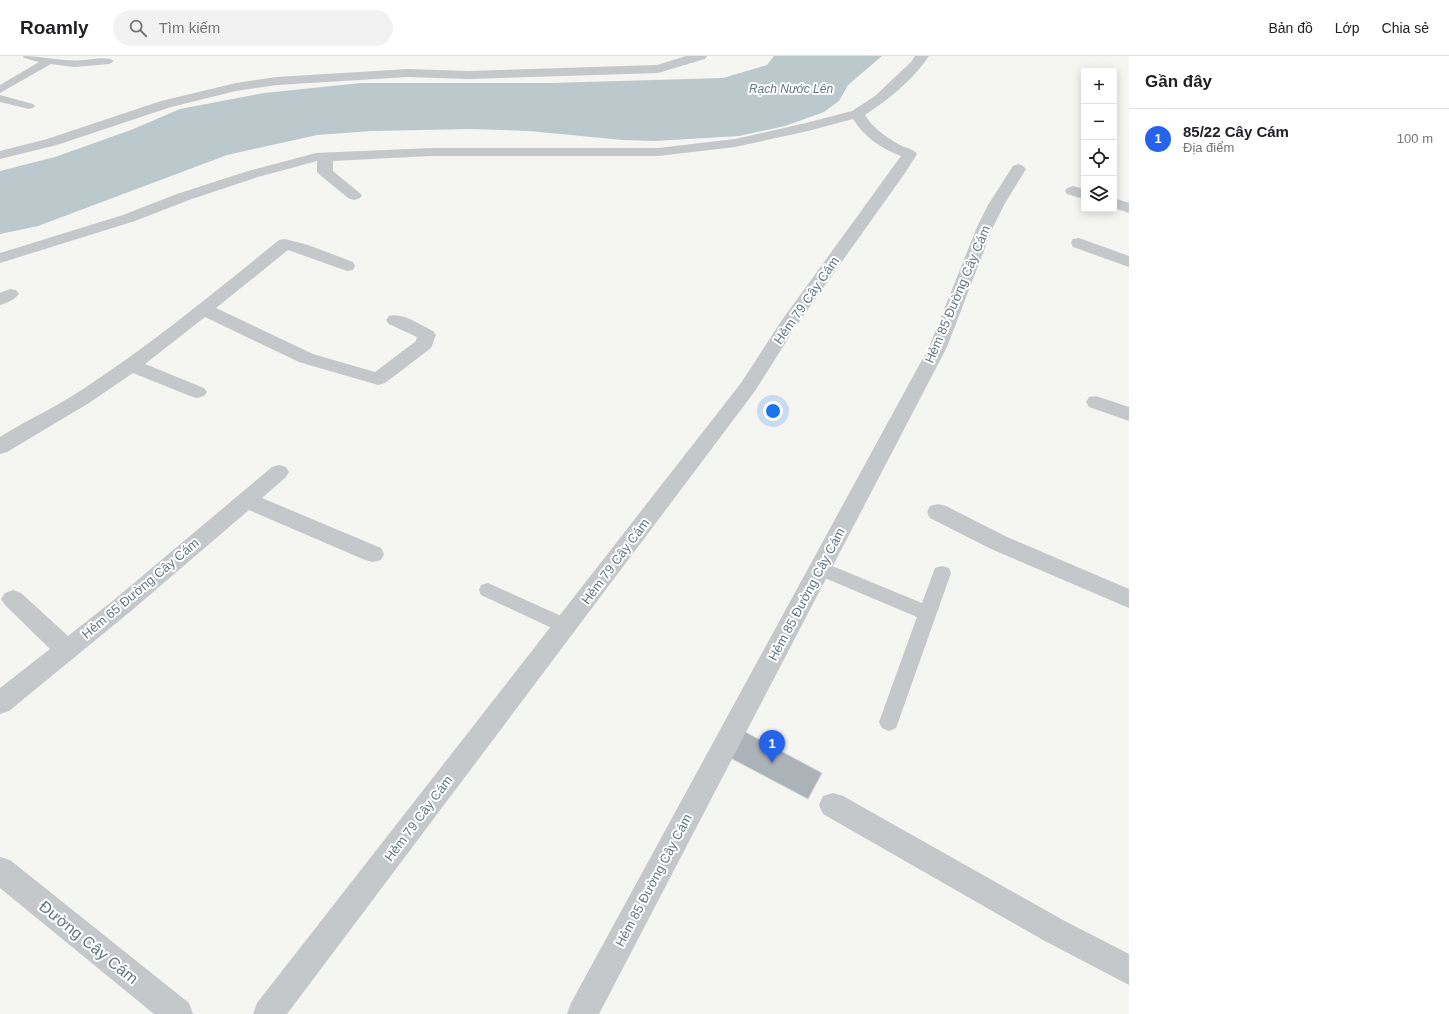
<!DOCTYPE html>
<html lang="vi">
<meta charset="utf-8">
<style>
:root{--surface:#fff;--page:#f2f2f2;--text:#202124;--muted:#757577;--line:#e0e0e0;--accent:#2563eb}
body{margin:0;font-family:Helvetica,sans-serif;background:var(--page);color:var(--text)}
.controls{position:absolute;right:12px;top:12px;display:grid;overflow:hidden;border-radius:4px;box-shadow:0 2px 10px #0003}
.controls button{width:36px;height:36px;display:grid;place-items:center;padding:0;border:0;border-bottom:1px solid var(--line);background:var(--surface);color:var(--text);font:20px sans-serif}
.you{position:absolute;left:773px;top:355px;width:14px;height:14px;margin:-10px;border:3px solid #fff;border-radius:50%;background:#1a73e8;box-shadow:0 0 0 6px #1a73e833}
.badge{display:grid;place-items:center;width:26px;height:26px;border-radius:50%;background:var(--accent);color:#fff;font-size:13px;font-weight:700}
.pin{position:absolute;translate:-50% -33px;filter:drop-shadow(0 1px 2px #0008)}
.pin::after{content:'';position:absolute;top:21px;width:14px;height:12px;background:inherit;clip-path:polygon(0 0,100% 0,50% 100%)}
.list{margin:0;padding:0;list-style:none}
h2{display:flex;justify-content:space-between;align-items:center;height:52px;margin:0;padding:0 16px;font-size:17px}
h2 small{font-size:13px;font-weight:400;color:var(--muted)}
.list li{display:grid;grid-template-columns:26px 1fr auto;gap:12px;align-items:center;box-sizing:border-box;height:60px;padding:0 16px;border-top:1px solid var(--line)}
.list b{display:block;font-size:15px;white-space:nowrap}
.list p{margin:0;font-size:13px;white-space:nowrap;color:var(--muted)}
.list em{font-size:13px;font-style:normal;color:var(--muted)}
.icon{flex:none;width:22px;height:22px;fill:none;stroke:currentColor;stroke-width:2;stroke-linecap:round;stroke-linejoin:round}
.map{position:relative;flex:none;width:1129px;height:958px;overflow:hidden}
header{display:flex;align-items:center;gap:24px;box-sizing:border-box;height:56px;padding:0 20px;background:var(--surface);border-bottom:1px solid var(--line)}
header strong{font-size:19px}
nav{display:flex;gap:22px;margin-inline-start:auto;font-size:14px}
.search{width:280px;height:36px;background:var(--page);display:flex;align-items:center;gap:10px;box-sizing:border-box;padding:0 14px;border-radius:22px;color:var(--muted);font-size:15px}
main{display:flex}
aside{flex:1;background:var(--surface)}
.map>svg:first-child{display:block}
</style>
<header>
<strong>Roamly</strong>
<div class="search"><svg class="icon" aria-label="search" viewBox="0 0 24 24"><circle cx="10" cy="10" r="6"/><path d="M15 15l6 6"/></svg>Tìm kiếm</div>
<nav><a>Bản đồ</a><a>Lớp</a><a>Chia sẻ</a></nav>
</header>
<main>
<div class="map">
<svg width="1129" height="958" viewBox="0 0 1129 958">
<rect width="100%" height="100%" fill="#f5f5f1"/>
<!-- water -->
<polygon fill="#bbc8cc" points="774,0 882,0 848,29 839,45 824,56 785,70 739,80 654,85 623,84 529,75 470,73 372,75 317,79 227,99 38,170 0,178 0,115 55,101 131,74 180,53 264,37 361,27 551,27 723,22 767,9"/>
<!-- building -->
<polygon fill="#abb3b8" stroke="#d6d6d4" points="736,671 822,717 808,743 721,697"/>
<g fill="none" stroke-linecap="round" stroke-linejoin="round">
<!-- service -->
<g fill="#c4c8cb" fill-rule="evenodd">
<path d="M23,0C43,0 64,6 85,4C92,3 109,0 114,5L109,8L74,11L51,8L0,37V29L39,6L24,2Z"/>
<polygon points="0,39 33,48 35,50 33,52 29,53 0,46"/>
<polygon points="820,505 922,547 935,512 942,510 949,512 951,517 896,672 889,675 882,672 879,666 917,561 813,517 811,512 813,507"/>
<polygon points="488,527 572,565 575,570 572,575 565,578 558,575 481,539 479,534 481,529"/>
</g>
<!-- minor -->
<g fill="#c4c8cb" fill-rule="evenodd">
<polygon points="686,0 707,0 705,3 658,17 468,23 408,21 277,29 236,35 171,51 57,89 0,103 0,95 47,83 161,45 236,27 277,21 408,13 468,15 657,9"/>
<path d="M915,0H929C913,24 889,43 865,59C873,72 885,80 898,88C904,92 913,92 917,98L905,117L796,270L755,335L287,958H253L257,947L741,327L782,264L901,100C882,93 864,81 853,63L808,75L735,91L658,100H431L333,105V115L362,139L360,142L354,144L348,142L320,119L317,116V105L258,121L189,144L135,165L0,207V197L123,159L177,138L248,115L316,97L431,92H658L735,83L806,67L852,55L875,40L911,6Z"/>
<polygon points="1018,108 1023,110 1026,113 1004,149 993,171 947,291 599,958 567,958 571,947 929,291 977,171 988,149 1013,110"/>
<polygon points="1073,130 1084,133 1084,143 1067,138 1065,135 1067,132"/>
<polygon points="1114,142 1129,147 1129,157 1114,152"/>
<polygon points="1079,182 1129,200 1129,211 1073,191 1071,187 1073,183"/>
<path d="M285,183L308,189L353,206L355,210L353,214L347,215L288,194L216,252L313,298L375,316L416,285L417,281L389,268L386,264L389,260C403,256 420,269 433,275L436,279L431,292L385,327L378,329L299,306L205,261L145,308L204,332L207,336L204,340L197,342L190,340L133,317L89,347L7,396L0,398V381C28,363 59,350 86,331C154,286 216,235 279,184Z"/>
<path d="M10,233L16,234L19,238C14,244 7,247 0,249V237Z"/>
<polygon points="1096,340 1129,351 1129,365 1089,351 1086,346 1089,341"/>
<polygon points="279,409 286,411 289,416 286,421 262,442 381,492 384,498 381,504 373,506 365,504 249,454 131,555 9,655 0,658 0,632 50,593 5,549 1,543 5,537 13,534 21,537 68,580 115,543 272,411"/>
<polygon points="938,448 946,450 1007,481 1129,533 1129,552 991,493 930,462 927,456 930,450"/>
<polygon points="833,737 843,740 1063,864 1129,898 1129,929 1043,884 823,758 819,749 823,740"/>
<polygon points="0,801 10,804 189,947 193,958 154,958 0,832"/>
</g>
</g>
<g text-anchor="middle" stroke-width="4" stroke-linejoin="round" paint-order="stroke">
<!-- far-water labels -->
<g font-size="12" font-style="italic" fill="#5e7881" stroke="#fff">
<text x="791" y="37">Rạch Nước Lên</text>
</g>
<!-- street labels -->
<g font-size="13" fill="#627684" stroke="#fff">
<text transform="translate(957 238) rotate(-67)" y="5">Hẻm 85 Đường Cây Cám</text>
<text transform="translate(806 244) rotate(-55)" y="5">Hẻm 79 Cây Cám</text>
<text transform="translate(615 505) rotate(-53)" y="5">Hẻm 79 Cây Cám</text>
<text transform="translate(140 532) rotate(-40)" y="5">Hẻm 65 Đường Cây Cám</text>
<text transform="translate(806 538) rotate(-62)" y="5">Hẻm 85 Đường Cây Cám</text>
<text transform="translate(418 762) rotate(-53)" y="5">Hẻm 79 Cây Cám</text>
<text transform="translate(653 824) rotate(-62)" y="5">Hẻm 85 Đường Cây Cám</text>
</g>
<!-- near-street labels -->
<g font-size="16" fill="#627684" stroke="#fff">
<text transform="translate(89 886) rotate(39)" y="6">Đường Cây Cám</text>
</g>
</g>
</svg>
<div class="controls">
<button>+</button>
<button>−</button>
<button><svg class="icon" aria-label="locate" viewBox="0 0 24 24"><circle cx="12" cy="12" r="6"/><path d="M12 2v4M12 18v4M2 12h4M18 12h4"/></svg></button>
<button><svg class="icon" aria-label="layers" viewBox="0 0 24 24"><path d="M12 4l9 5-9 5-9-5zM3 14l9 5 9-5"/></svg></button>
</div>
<div class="you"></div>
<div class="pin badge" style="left:772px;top:707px">1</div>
</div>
<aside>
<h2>Gần đây<small></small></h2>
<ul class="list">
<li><span class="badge">1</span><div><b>85/22 Cây Cám</b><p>Địa điểm</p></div><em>100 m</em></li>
</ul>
</aside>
</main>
